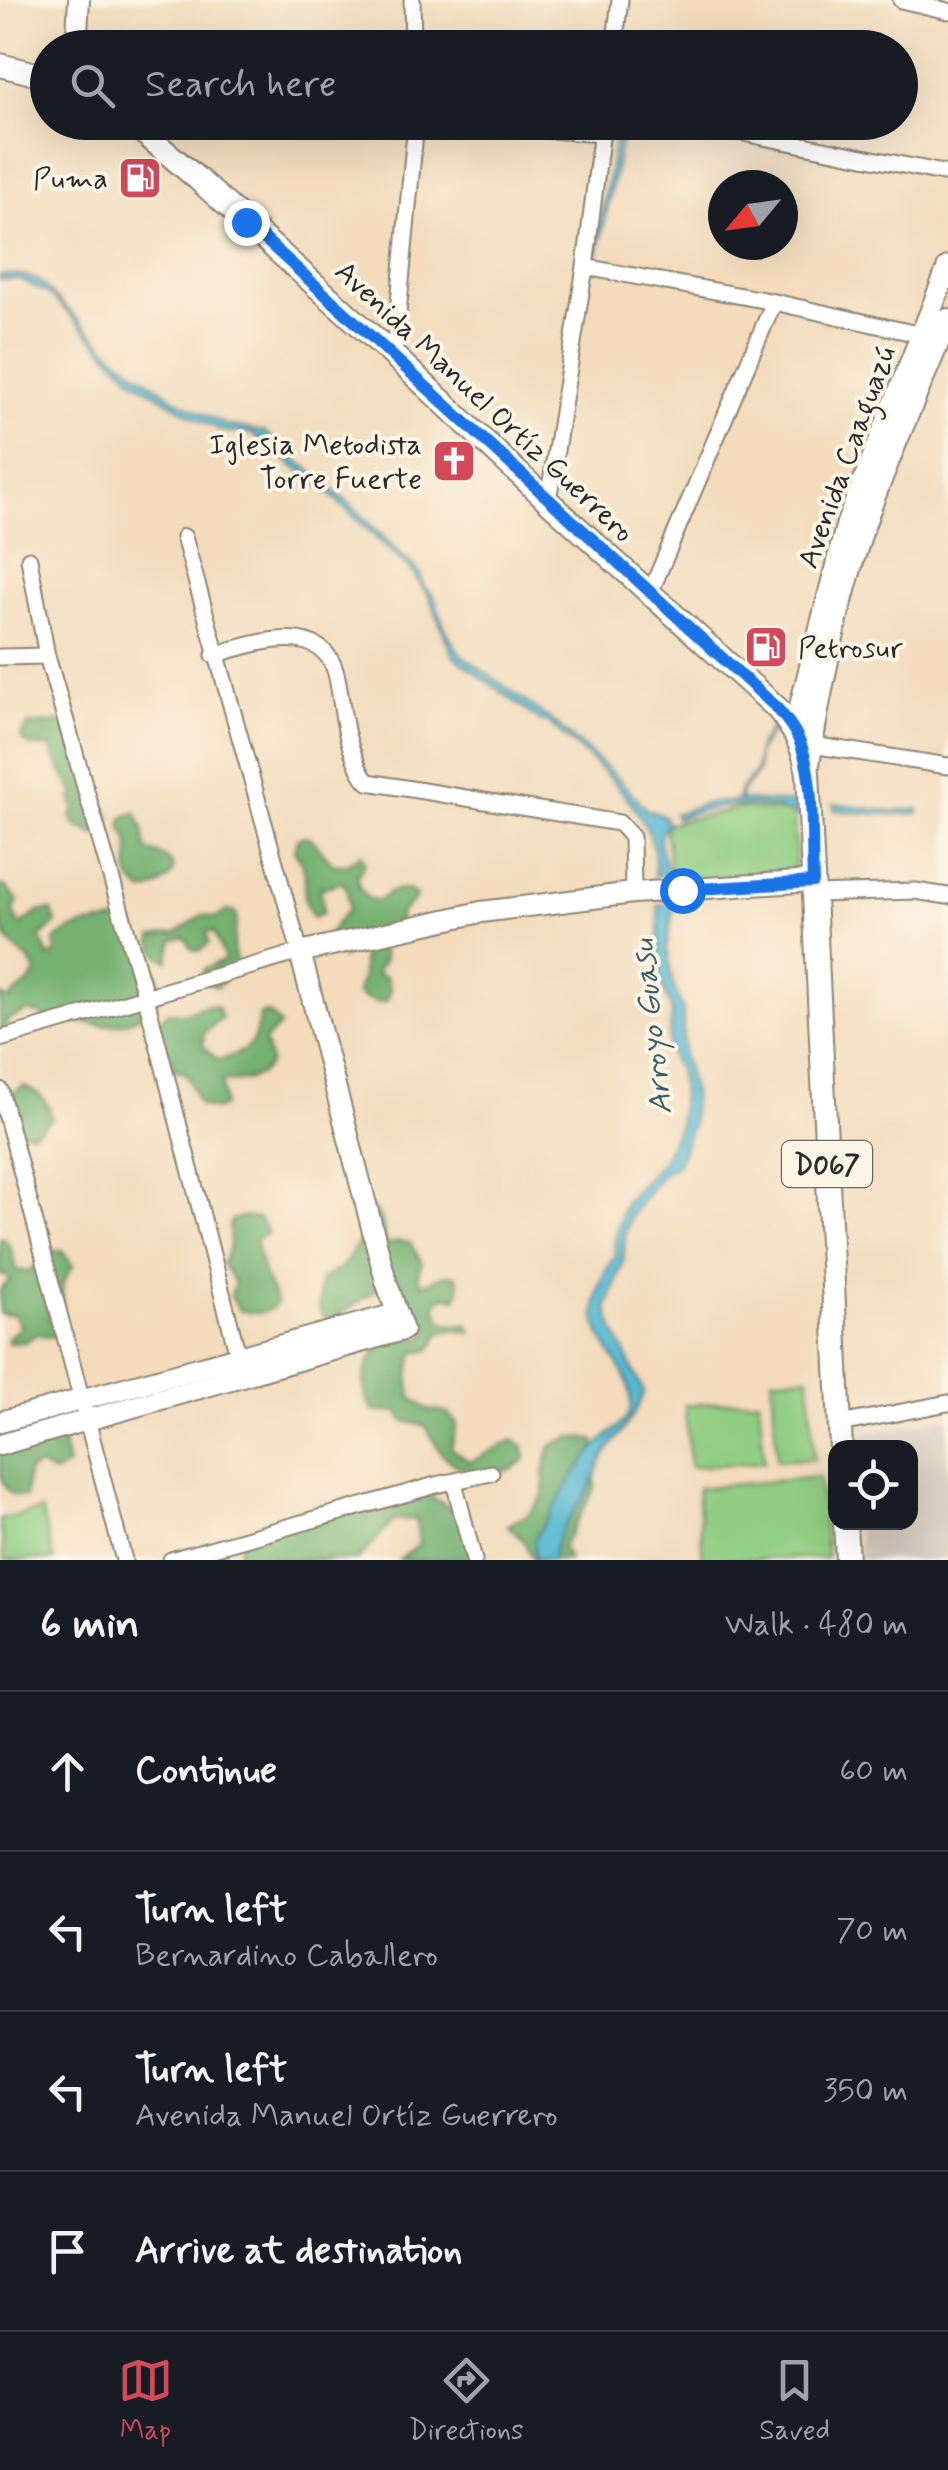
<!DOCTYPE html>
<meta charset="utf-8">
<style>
:root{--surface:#171b24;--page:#242831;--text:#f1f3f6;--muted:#9ea1a6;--line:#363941;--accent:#d1495b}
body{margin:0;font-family:Mynerve,sans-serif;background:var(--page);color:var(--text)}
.controls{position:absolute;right:30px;bottom:30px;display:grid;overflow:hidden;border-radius:20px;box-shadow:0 10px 40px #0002}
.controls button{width:90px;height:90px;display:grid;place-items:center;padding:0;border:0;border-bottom:2px solid var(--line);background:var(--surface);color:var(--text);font:50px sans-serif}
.compass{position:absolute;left:708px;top:170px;width:90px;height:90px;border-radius:50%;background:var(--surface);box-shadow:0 10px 40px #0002;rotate:241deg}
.stop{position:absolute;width:30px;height:30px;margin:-22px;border:8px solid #1a73e8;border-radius:50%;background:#fff}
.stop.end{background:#1a73e8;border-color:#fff;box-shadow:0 2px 10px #0008}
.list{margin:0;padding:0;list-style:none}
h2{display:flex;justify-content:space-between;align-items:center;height:130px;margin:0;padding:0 40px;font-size:42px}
h2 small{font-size:32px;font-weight:400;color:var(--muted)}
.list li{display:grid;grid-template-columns:65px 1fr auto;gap:30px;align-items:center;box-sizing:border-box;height:160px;padding:0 40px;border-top:2px solid var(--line)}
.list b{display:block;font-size:38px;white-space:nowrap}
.list p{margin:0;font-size:32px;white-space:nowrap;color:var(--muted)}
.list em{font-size:32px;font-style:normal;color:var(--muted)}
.icon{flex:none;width:55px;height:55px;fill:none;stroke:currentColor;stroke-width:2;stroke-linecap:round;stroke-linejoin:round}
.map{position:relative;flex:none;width:948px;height:1560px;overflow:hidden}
.search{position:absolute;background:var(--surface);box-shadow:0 10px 40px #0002;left:30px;right:30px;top:30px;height:110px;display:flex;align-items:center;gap:25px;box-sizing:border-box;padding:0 35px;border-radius:55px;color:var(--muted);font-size:38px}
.sheet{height:770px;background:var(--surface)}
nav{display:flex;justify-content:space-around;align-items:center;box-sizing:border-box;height:140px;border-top:2px solid var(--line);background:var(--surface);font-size:28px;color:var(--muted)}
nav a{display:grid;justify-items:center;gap:5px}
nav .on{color:var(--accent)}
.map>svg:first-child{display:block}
</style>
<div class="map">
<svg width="948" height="1560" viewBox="0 0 948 1560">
<rect width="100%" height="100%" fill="#fcf5e5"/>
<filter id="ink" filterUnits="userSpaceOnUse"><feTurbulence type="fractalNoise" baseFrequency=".01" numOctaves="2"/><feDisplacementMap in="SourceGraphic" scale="20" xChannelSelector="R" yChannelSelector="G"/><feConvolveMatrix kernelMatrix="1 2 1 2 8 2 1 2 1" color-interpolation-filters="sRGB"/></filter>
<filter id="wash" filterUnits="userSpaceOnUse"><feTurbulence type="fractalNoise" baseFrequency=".0048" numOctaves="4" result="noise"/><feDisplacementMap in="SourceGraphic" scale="40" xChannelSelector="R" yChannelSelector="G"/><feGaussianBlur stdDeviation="2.25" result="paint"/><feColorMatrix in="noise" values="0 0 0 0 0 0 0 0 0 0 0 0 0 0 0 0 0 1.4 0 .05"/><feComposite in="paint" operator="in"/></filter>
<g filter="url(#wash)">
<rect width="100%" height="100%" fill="#f3dbbc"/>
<!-- industrial -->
<polygon fill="#cec2b9" points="948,1417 948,1556 935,1560 860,1560 858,1523 910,1522 910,1448 854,1447 854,1436"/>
<!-- green -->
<g fill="#91ce83" stroke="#5e7c57" stroke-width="2.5">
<polygon points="741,808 794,813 796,861 793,870 672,882 665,824"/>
<polygon points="809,1376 814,1459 777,1461 772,1378"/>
<polygon points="759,1399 764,1462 690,1467 685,1405"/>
<polygon points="819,1477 827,1558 703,1560 697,1488"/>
<polygon points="41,1510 54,1560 5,1560 0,1520"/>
</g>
<!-- forest -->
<g fill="#74b171" stroke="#506e4e" stroke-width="2.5">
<polygon points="66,721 91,803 107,810 111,820 104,832 95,835 75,825 71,816 75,810 72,799 75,793 55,759 52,748 31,746 22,740 22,734 29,725"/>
<path d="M136,812L143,828L146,849C152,852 165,855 170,861C181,877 156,888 145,892C117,876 134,859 129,841C127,836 123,831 121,826L124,817Z"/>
<path d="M304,836L311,838L334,865L347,864L361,854L365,862L357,877L360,889L369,899L378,900C393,892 399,883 415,894V900L400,913L399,923L381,945L384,959L376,973L387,978L390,989L387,1000L380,1003L362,998L357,993L362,976V957L375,946C359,942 354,950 342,958L329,933L349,908L347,889L342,882L321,888L323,913L313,917C297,894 310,884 303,865C301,860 297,855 294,850L297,839Z"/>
<path d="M0,886H5L18,901L14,910L18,923L22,924L40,911H52L56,924L40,937L48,956H53L56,950L54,941C72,924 97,924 120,921C139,942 183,990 145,1013C134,1020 120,1025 107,1025C86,1024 66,1020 45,1019L42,1015L28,1011L6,1021L8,1031L0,1033V995L8,1000L30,982L36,973L31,962C0,937 0,931 0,886Z"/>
<path d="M227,911L235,912L237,916L233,950L237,964L217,987L206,983L201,975L204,969L225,960L214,932H206L209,943L200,951L192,949L185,937L173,940L168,961C160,957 150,947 153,937L177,933L202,915L215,918Z"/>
<path d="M207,1005L216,1006L222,1018L204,1033L203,1046L218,1060C250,1052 255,1045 260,1014L269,1013L280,1026L264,1041L270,1062C262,1080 239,1082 222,1081L224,1105L215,1110L199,1105L186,1073L176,1070L163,1048L151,1043L147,1031L168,1012L183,1013Z"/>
<path d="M24,1086C38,1092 52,1103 51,1119L33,1133L17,1130L6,1102L10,1095Z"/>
<path d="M363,1204C384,1211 381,1226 387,1245L398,1241L410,1243L422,1263L418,1274L421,1285L444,1275L457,1276L460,1288L457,1298L445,1296L436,1302C436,1322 449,1328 467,1323L472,1332L448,1330L438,1335C434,1349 429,1353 414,1352L409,1375L412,1398L430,1411C443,1409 449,1412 457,1424L451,1448L470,1462L513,1440L523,1445L526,1457C512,1480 466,1475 447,1459C438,1452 432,1436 426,1426L404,1421L398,1411L375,1412C356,1393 363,1353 390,1342C399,1338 414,1339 424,1337L431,1328L421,1321L409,1320C410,1303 403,1290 390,1280L333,1320L322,1316L319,1305L321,1279L342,1267L362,1238L355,1214Z"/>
<path d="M242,1217L260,1219L268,1233L255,1240L263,1273L277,1303C264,1316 255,1314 239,1310L230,1296L235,1283L222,1264L230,1247L229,1224L233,1219Z"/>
<path d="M0,1237C14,1242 11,1259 17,1270L29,1271L53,1251H62L73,1266L63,1282L62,1310L49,1317L57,1334L53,1337L37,1334L25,1342L8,1343V1337L21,1327L14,1314H0V1290L10,1280L4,1274L0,1275Z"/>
<path d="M66,1431L62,1439L68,1465L55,1473L39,1466L28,1471L25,1497C0,1496 0,1473 0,1451Z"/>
<polygon points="571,1437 595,1440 592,1463 596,1486 562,1548 569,1560 533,1560 524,1542 508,1525 529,1514 544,1495 544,1471 551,1446"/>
<path d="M424,1495C460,1507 469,1526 482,1560H399L419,1544L416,1519L394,1520L358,1560H237L242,1539L285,1517L356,1511Z"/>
</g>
<!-- water -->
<g fill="#53b8d2" stroke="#3f727e" stroke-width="2.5">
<polygon points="618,126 624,126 598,254 594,253"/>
<path d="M0,275H24L39,281L119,359L173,398L226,425L264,432L351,505L420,573L423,586L434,596L445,628L460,654L551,720L616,776L647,810L664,816L668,825L661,832L660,847L669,874L654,876C665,815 589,759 548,723L540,721L453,656L429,597L411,570L333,497L253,434L222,431L192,416L134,380L50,295L19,279L0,280Z"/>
<path d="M771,728L778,732L770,733L757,754L758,772L741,792L740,800L796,803L797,816C762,799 712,805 677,818L674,814L706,803L737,801L739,791L756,771L758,747Z"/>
<path d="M834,804L891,811L919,809V813C890,816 863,814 834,810Z"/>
<path d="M674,904L667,946L672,982L683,1011V1054L693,1094L692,1124L678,1164L662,1174L631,1215L626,1230L623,1262L607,1308L614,1330L644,1392C636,1417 618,1435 604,1457C597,1468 594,1482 587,1492C574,1513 554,1535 552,1560H535L534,1540L541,1528C561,1500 577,1464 603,1440C614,1430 630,1421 631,1404C632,1376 610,1357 600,1334C589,1308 599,1276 616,1255L614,1244L624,1203L661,1162L679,1126L681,1090L679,1072L668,1050L672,1010L661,983L658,905Z"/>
</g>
</g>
<g filter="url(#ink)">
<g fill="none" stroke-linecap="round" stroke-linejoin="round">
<!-- street casing -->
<g stroke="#8f8374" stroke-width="19">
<g id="street">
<polyline points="412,0 413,48"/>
<polyline points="901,0 948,11"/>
<polyline points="614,48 620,0"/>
<polyline points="450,122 601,134"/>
<polyline points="689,122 948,174"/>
<polyline points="585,267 774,302 931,337"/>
<polyline points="394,356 416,122"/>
<polyline points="548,501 585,267 603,122"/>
<polyline points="29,559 47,656 146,998 241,1367"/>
<polyline points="650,593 774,302"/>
<path d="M214,655C252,644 321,619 336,673C342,698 342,723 351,748C356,761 359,773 368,782L619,823L632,837L633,893"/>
<polyline points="0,657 47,656"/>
<polyline points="804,738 812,745 948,766"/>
<polyline points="814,894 915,891 948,896"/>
<polyline points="0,1039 300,952 184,537"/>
<polyline points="0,1090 124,1560"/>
<polyline points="840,1424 948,1403"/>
<polyline points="454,1482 474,1560"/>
<polyline points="171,1560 436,1485 491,1473"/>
</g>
</g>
<!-- secondary casing -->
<g stroke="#8f8374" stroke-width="24">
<g id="secondary">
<polyline points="76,48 79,0"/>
<polyline points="794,729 847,523 948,267"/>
<path d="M808,771C820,690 837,610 862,532C886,460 920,390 948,319"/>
<polyline points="0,1422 396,1314"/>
<polyline points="0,1445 403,1330 386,1281 300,952 481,912 633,893 813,881"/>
</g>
</g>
<!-- primary casing -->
<g stroke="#8f8374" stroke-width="26">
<g id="primary">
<polyline points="0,65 48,77"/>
<path d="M131,122L199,180L394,356L548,501L777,708C794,729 803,746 808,773L841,1448"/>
<polyline points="845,1522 847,1560"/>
</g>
</g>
<!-- street -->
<use href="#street" stroke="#fff" stroke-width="15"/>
<!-- secondary -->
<use href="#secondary" stroke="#fff" stroke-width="20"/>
<!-- primary -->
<use href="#primary" stroke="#fff" stroke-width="22"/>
</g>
</g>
<g fill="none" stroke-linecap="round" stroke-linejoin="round" filter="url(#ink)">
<!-- route -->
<path stroke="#1a73e8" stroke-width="12" d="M246,222L777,708C787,720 797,732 802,748C815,785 811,841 813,882L682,890"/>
</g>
<!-- icons -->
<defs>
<g id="fuel-square" transform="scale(2.25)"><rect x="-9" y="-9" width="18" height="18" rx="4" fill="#d1495b" stroke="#fcf5e5"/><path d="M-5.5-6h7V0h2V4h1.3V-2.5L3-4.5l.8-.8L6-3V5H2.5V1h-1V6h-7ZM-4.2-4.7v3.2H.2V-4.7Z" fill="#fff"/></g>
<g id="church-square" transform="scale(2.25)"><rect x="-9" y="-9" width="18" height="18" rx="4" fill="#d1495b" stroke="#fcf5e5"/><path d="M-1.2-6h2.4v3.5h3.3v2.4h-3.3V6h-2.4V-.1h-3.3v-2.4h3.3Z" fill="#fff"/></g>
</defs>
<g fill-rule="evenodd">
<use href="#fuel-square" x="140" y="178"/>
<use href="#church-square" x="454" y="461"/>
<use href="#fuel-square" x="766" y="647"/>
</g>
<g text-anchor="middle" stroke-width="8" stroke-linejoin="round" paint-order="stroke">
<!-- shield labels -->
<rect fill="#fcf5e5" stroke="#6a6863" stroke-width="2.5" x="782" y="1141" width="90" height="46" rx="8"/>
<g font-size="28" font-weight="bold" fill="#2b2b2b">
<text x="827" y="1174">D067</text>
</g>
<!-- poi labels -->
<g font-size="30" fill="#2b2b2b" stroke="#fcf5e5" text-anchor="end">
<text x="108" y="188">Puma</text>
<text x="422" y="454">Iglesia Metodista<tspan x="422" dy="34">Torre Fuerte</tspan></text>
<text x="798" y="657" text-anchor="start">Petrosur</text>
</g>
<!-- street labels -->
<g font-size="30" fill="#2b2b2b" stroke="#fcf5e5">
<text transform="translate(485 401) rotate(43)" y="10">Avenida Manuel Ortíz Guerrero</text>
<text transform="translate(846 457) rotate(-70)" y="10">Avenida Caaguazú</text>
</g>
<!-- water labels -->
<g font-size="32" font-style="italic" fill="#395c65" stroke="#fcf5e5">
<text transform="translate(651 1027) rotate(-96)" y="11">Arroyo Guasu</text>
</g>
</g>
</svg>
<div class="controls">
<button><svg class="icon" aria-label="locate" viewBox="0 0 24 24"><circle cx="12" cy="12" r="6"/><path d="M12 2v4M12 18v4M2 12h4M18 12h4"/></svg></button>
</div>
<svg class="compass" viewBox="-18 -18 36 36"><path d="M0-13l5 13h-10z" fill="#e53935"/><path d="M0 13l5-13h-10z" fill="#9ea1a6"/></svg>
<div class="stop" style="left:682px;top:890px"></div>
<div class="stop end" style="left:246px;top:222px"></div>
<div class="search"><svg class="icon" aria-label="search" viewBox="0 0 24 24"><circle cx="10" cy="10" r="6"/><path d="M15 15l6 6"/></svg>Search here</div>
</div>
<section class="sheet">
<h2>6 min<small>Walk · 480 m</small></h2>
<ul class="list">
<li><svg class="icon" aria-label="ahead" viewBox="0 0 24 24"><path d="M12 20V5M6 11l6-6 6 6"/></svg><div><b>Continue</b></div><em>60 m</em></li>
<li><svg class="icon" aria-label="left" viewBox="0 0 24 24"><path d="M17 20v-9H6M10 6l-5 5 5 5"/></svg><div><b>Turn left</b><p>Bernardino Caballero</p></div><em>70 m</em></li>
<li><svg class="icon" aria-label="left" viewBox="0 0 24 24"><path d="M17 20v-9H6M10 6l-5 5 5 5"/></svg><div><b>Turn left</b><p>Avenida Manuel Ortíz Guerrero</p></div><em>350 m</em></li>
<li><svg class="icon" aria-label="arrive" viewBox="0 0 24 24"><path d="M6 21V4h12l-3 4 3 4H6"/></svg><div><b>Arrive at destination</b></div></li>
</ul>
</section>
<nav>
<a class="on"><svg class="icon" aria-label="map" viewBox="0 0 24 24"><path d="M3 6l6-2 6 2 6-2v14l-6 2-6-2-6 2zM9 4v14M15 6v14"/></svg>Map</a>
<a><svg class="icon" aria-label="directions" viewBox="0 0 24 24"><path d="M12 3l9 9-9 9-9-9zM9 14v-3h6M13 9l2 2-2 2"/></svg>Directions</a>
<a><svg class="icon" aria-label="saved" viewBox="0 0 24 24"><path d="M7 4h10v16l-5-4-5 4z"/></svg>Saved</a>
</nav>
